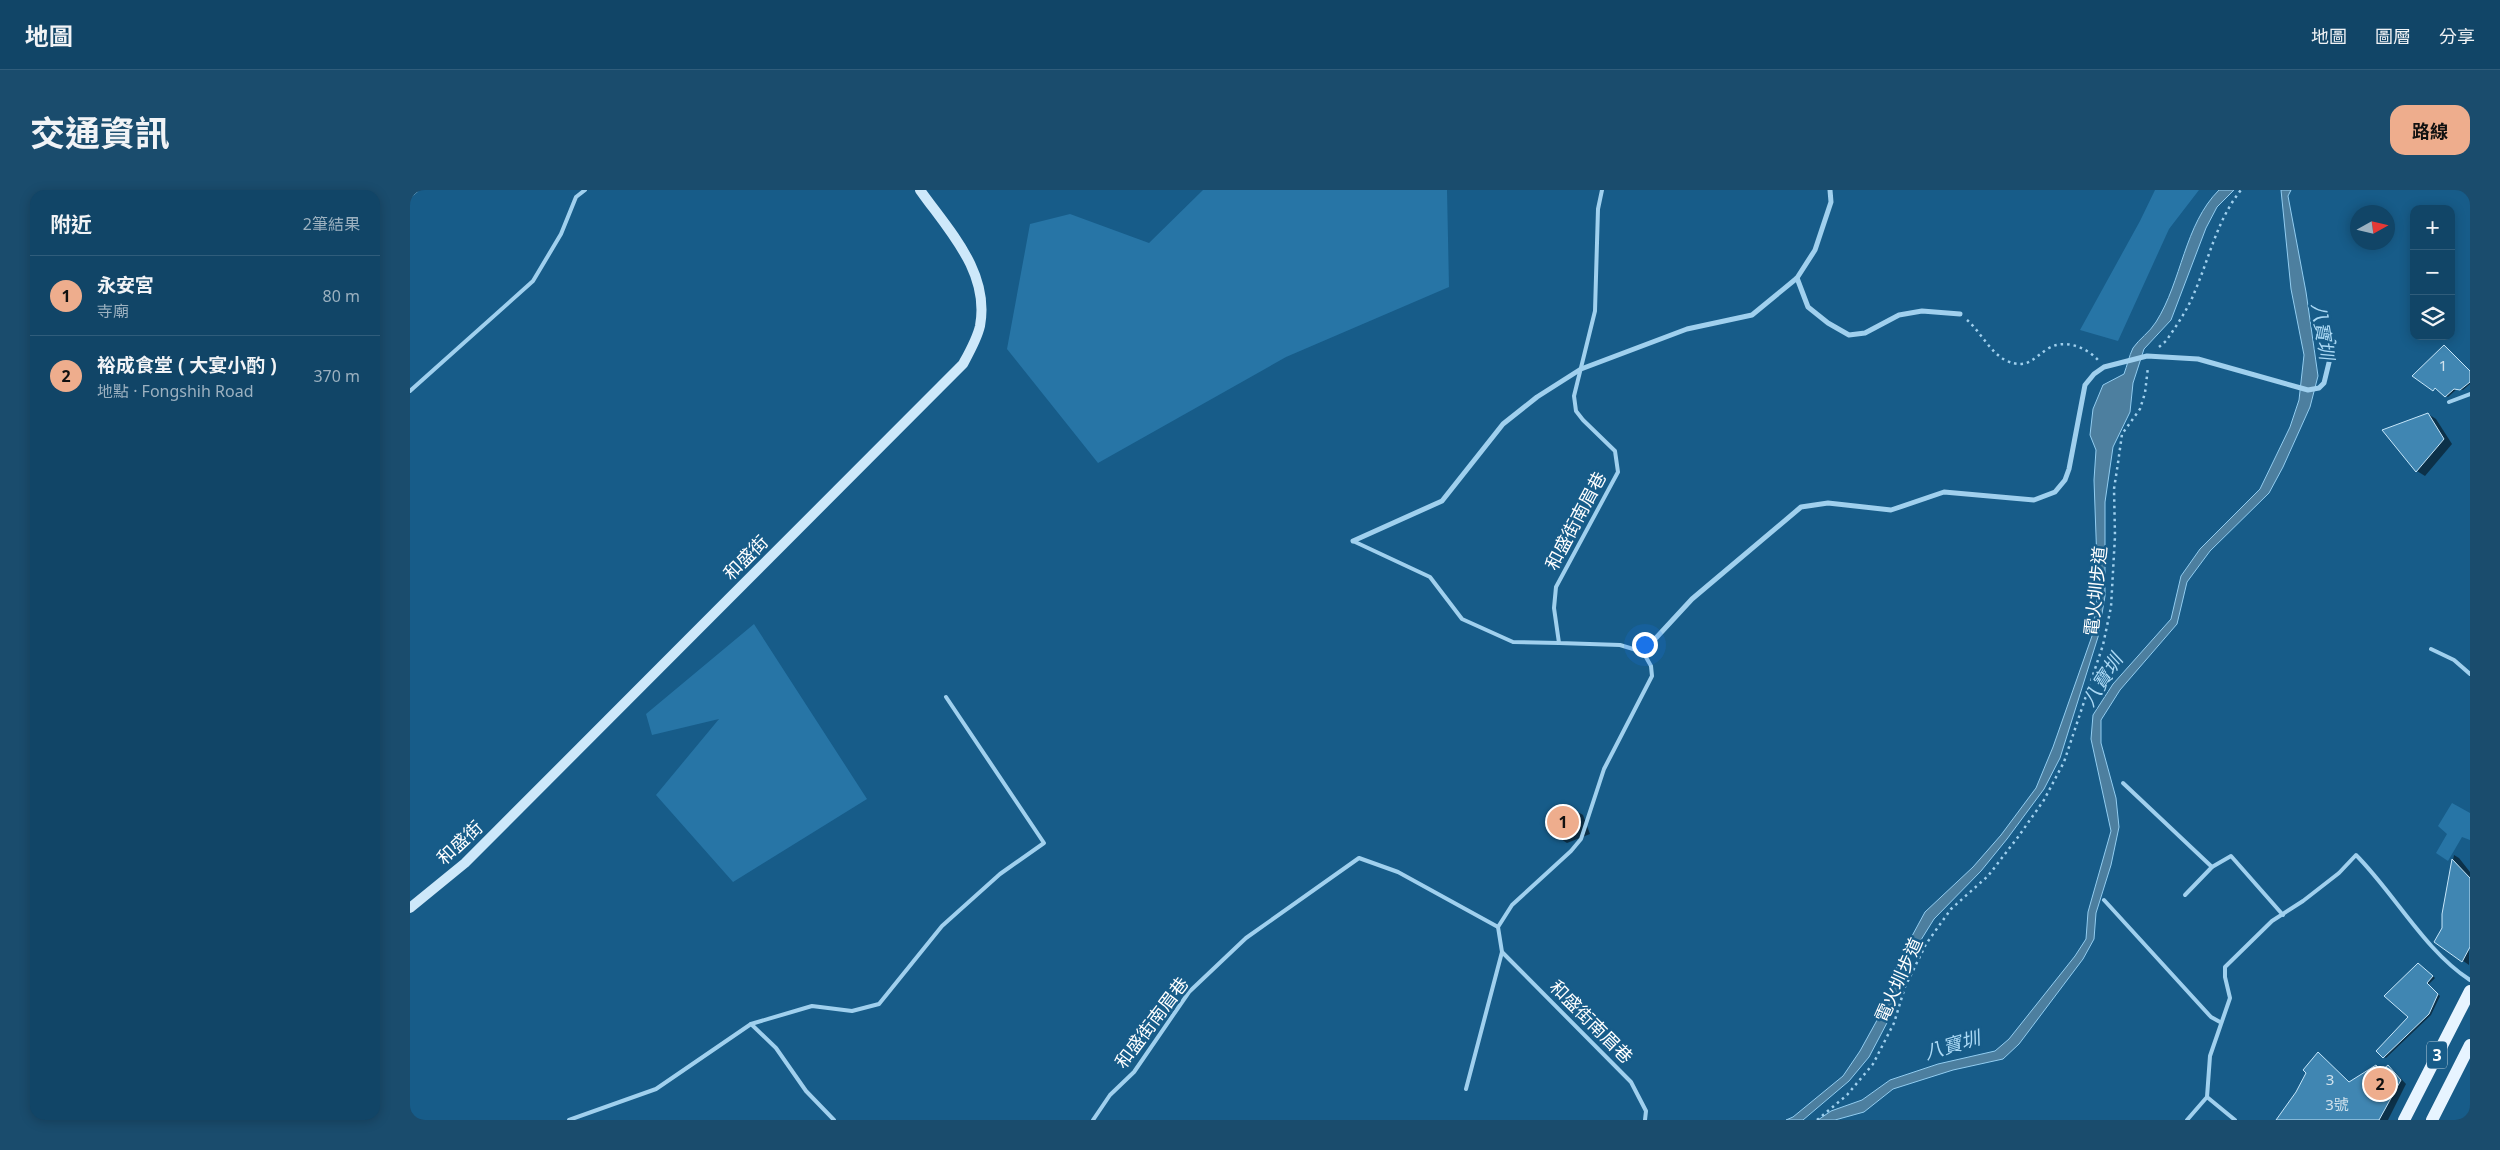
<!DOCTYPE html>
<html lang="zh-TW">
<meta charset="utf-8">
<style>
:root{--surface:#114567;--page:#1a4c6d;--text:#f1f3f6;--muted:#9cb1c0;--line:#305d7b;--accent:#eead8d}
body{margin:0;font-family:"Noto Sans","Noto Sans TC",sans-serif;background:var(--page);color:var(--text)}
.controls{position:absolute;right:15px;top:15px;display:grid;overflow:hidden;border-radius:10px;box-shadow:0 2px 12px #0003}
.controls button{width:45px;height:45px;display:grid;place-items:center;padding:0;border:0;border-bottom:1px solid var(--line);background:var(--surface);color:var(--text);font:25px sans-serif}
.compass{position:absolute;left:1940px;top:15px;width:45px;height:45px;border-radius:50%;background:var(--surface);box-shadow:0 2px 12px #0003;rotate:82deg}
.you{position:absolute;left:1234px;top:454px;width:18px;height:18px;margin:-12px;border:4px solid #fff;border-radius:50%;background:#1a73e8;box-shadow:0 0 0 8px #1a73e833}
.badge{display:grid;place-items:center;width:32px;height:32px;border-radius:50%;background:var(--accent);color:#111;font-size:16px;font-weight:700}
.pin{position:absolute;translate:-50% -50%;border:2px solid #fff;box-shadow:0 1px 5px #0006}
.list{margin:0;padding:0;list-style:none}
h2{display:flex;justify-content:space-between;align-items:center;height:65px;margin:0;padding:0 20px;font-size:21px}
h2 small{font-size:16px;font-weight:400;color:var(--muted)}
.list li{display:grid;grid-template-columns:32px 1fr auto;gap:15px;align-items:center;box-sizing:border-box;height:80px;padding:0 20px;border-top:1px solid var(--line)}
.list b{display:block;font-size:19px;white-space:nowrap}
.list p{margin:0;font-size:16px;white-space:nowrap;color:var(--muted)}
.list em{font-size:16px;font-style:normal;color:var(--muted)}
.icon{flex:none;width:28px;height:28px;fill:none;stroke:currentColor;stroke-width:2;stroke-linecap:round;stroke-linejoin:round}
.map{position:relative;flex:none;width:2060px;height:930px;overflow:hidden;border-radius:15px}
header{display:flex;align-items:center;gap:30px;box-sizing:border-box;height:70px;padding:0 25px;background:var(--surface);border-bottom:1px solid var(--line)}
header strong{font-size:24px}
nav{display:flex;gap:28px;margin-inline-start:auto;font-size:18px}
.intro{display:flex;align-items:center;justify-content:space-between;box-sizing:border-box;height:120px;padding:0 30px}
h1{margin:0;font-size:35px}
.button{padding:12px 22px;border-radius:15px;background:var(--accent);color:#111;font-size:18px;font-weight:700}
main{display:flex;gap:30px;padding:0 30px}
aside{flex:1;background:var(--surface);border-radius:15px;box-shadow:0 2px 12px #0003}
.map>svg:first-child{display:block}
</style>
<header>
<strong>地圖</strong>
<nav><a>地圖</a><a>圖層</a><a>分享</a></nav>
</header>
<div class="intro"><h1>交通資訊</h1><a class="button">路線</a></div>
<main>
<aside>
<h2>附近<small>2筆結果</small></h2>
<ul class="list">
<li><span class="badge">1</span><div><b>永安宮</b><p>寺廟</p></div><em>80 m</em></li>
<li><span class="badge">2</span><div><b>裕成食堂 ( 大宴小酌 )</b><p>地點 · Fongshih Road</p></div><em>370 m</em></li>
</ul>
</aside>
<div class="map">
<svg width="2060" height="930" viewBox="0 0 2060 930">
<rect width="100%" height="100%" fill="#175c89"/>
<!-- green -->
<g fill="#2775a6">
<polygon points="793,0 1037,0 1039,97 876,167 688,273 597,159 620,34 660,24 739,53"/>
<polygon points="1745,0 1789,0 1759,39 1708,151 1670,140 1730,31"/>
<polygon points="344,434 457,609 323,692 246,605 309,529 242,545 236,524"/>
<polygon points="2042,613 2060,623 2060,650 2052,647 2038,671 2026,663 2037,644 2028,636"/>
</g>
<!-- water -->
<g fill="#4d7f9f" stroke="#92cdf1">
<path d="M1809,0H1824L1807,17L1796,38L1761,130L1734,159L1723,193L1720,222L1703,257L1695,312V406L1688,447L1650,568L1634,599L1597,649L1571,681L1524,729L1496,774L1479,829L1459,867L1439,891L1393,930H1376L1383,927L1433,886L1450,861L1471,823L1489,770L1515,722L1563,677L1591,645L1626,598L1643,557L1682,446L1687,407V373L1684,290L1686,260L1680,245L1683,219L1693,195L1714,184C1717,176 1719,166 1723,158C1729,149 1740,142 1746,132C1772,91 1774,35 1809,0Z"/>
<polygon points="1871,0 1881,0 1878,6 1896,102 1908,186 1900,217 1873,277 1859,303 1800,361 1777,392 1767,434 1710,500 1691,530 1691,553 1706,608 1709,637 1701,675 1686,723 1684,749 1673,769 1609,854 1593,869 1543,880 1483,899 1454,922 1425,930 1408,930 1421,921 1452,910 1480,890 1528,874 1585,861 1599,849 1665,766 1676,749 1678,722 1701,641 1681,549 1683,525 1703,494 1761,429 1771,386 1790,359 1850,299 1880,237 1889,210 1894,165 1881,99"/>
</g>
<!-- shadow -->
<g fill="#0007">
<polygon points="2060,183 2060,194 2053,200 2047,199 2038,207 2004,185"/>
<polygon points="2018,224 2026,229 2042,254 2015,286 2007,281 1974,241"/>
<polygon points="1161,618 1173,625 1180,644 1157,653 1146,646"/>
<polygon points="2044,665 2049,668 2060,682 2059,775 2026,752 2033,738 2033,724"/>
<polygon points="2011,776 2025,788 2018,795 2030,806 2021,825 1976,868 1974,867 1999,826"/>
<polygon points="1908,864 1940,893 1966,876 1973,881 1978,876 1983,880 1996,894 1978,930 1866,930 1887,903"/>
</g>
<!-- building -->
<g fill="#4086b2" stroke="#c5e6fa">
<polygon points="2034,155 2060,181 2060,192 2050,200 2044,199 2035,207 2025,198 2023,201 2002,186"/>
<polygon points="2018,223 2034,249 2006,282 1972,240"/>
<polygon points="1162,617 1169,638 1145,647 1137,626"/>
<polygon points="2042,669 2060,688 2060,757 2052,772 2024,752 2032,738 2032,724"/>
<polygon points="2008,773 2023,786 2017,793 2028,804 2019,824 1973,868 1966,861 1998,827 1974,806"/>
<polygon points="1908,862 1939,892 1966,875 1971,881 1978,875 1991,890 1969,930 1866,930 1886,902 1896,883 1893,880"/>
</g>
<g fill="none" stroke-linecap="round" stroke-linejoin="round">
<!-- path -->
<g stroke="#a0d0ee" stroke-width="2.5" stroke-dasharray="2.5 4" stroke-linecap="butt">
<path d="M1557,130C1571,142 1580,163 1597,171C1618,180 1624,167 1639,158C1655,149 1676,157 1688,170"/>
<path d="M1749,157L1756,151C1767,135 1778,119 1785,101C1800,66 1807,30 1831,0"/>
<polyline points="1407,930 1437,905 1463,874 1484,833 1495,797 1516,754 1541,719 1578,686 1608,647 1634,610 1654,572 1693,455 1701,417 1705,346 1704,299 1708,273 1712,244 1730,219 1735,203 1738,177"/>
</g>
<!-- lane -->
<g stroke="#a0d0ee" stroke-width="4">
<polyline points="1192,0 1188,19 1185,121 1164,206 1166,221 1173,230 1205,261 1208,282 1146,397 1144,418 1149,453 1210,455 1233,462 1241,476 1242,486 1194,579 1171,649 1161,661 1102,715 1088,737 1092,762 1221,892 1236,921 1235,930"/>
<polyline points="0,201 123,91 151,44 166,7 175,0"/>
<polyline points="2039,212 2060,204"/>
<polyline points="943,351 1020,387 1052,429 1103,452 1149,453"/>
<polyline points="2021,459 2044,470 2060,484"/>
<polyline points="1713,593 1802,677"/>
<polyline points="1775,705 1802,677 1821,666 1873,725"/>
<polyline points="1694,710 1801,827 1810,832"/>
<polyline points="341,834 402,816 442,821 469,814 532,736 590,684 634,653 536,507"/>
<polyline points="1056,899 1092,762"/>
<polyline points="1797,907 1825,930"/>
<polyline points="159,930 246,899 341,834 366,858 396,901 424,930"/>
<polyline points="683,930 700,905 724,882 779,802 836,748 949,668 988,682 1088,737"/>
<path d="M1777,930L1797,907L1800,866L1820,808L1815,787V777L1862,731L1893,711L1929,683L1946,665C1984,703 2015,761 2060,790"/>
</g>
<!-- street -->
<g stroke="#a0d0ee" stroke-width="5">
<polyline points="0,5 6,0"/>
<polyline points="1387,88 1398,117 1418,133 1439,145 1455,143 1489,125 1512,121 1550,124"/>
<polyline points="943,351 1032,311 1093,234 1127,207 1171,179 1277,139 1342,125 1387,88 1405,60 1421,12 1420,0"/>
<polyline points="1233,462 1282,409 1391,317 1418,313 1481,320 1534,302 1624,310 1645,302 1655,290 1659,279 1675,195 1684,184 1694,177 1737,166 1788,169 1898,200 1909,198 1914,193 1924,152"/>
</g>
<!-- secondary -->
<path stroke="#cde8fa" stroke-width="10" d="M0,718L55,673L553,174C559,163 567,149 570,136C580,82 539,41 510,0"/>
<!-- primary -->
<g stroke="#e7f4ff" stroke-width="12">
<polyline points="1994,930 2060,801"/>
<polyline points="2022,930 2060,855"/>
</g>
</g>
<g text-anchor="middle" stroke-width="5" stroke-linejoin="round" paint-order="stroke">
<!-- number labels -->
<g font-size="15" fill="#cfe1ec">
<text x="2033" y="181">1</text>
<text x="1920" y="895">3</text>
<text x="1927" y="920">3號</text>
</g>
<!-- shield labels -->
<rect fill="#175c89" stroke="#b9cedc" stroke-width="1" x="2017" y="851.5" width="20" height="27" rx="4"/>
<g font-size="16" font-weight="bold" fill="#fff">
<text x="2027" y="871">3</text>
</g>
<!-- street labels -->
<g font-size="18" fill="#fff" stroke="#175c89">
<text transform="translate(1166 331) rotate(-62)" y="6">和盛街南眉巷</text>
<text transform="translate(336 368) rotate(-45)" y="6">和盛街</text>
<text transform="translate(1686 401) rotate(-84)" y="6">電火圳步道</text>
<text transform="translate(50 653) rotate(-43)" y="6">和盛街</text>
<text transform="translate(1489 790) rotate(-66)" y="6">電火圳步道</text>
<text transform="translate(1181 832) rotate(45)" y="6">和盛街南眉巷</text>
<text transform="translate(742 833) rotate(-53)" y="6">和盛街南眉巷</text>
</g>
<!-- water labels -->
<g font-size="19" font-style="italic" fill="#abd9f5" stroke="#175c89">
<text transform="translate(1913 141) rotate(81)" y="7">八寶圳</text>
<text transform="translate(1692 490) rotate(-57)" y="7">八寶圳</text>
<text transform="translate(1542 855) rotate(-16)" y="7">八寶圳</text>
</g>
</g>
</svg>
<div class="controls">
<button>+</button>
<button>−</button>
<button><svg class="icon" aria-label="layers" viewBox="0 0 24 24"><path d="M12 4l9 5-9 5-9-5zM3 14l9 5 9-5"/></svg></button>
</div>
<svg class="compass" viewBox="-18 -18 36 36"><path d="M0-13l5 13h-10z" fill="#e53935"/><path d="M0 13l5-13h-10z" fill="#9cb1c0"/></svg>
<div class="you"></div>
<div class="pin badge" style="left:1153px;top:632px">1</div>
<div class="pin badge" style="left:1970px;top:894px">2</div>
</div>
</main>
